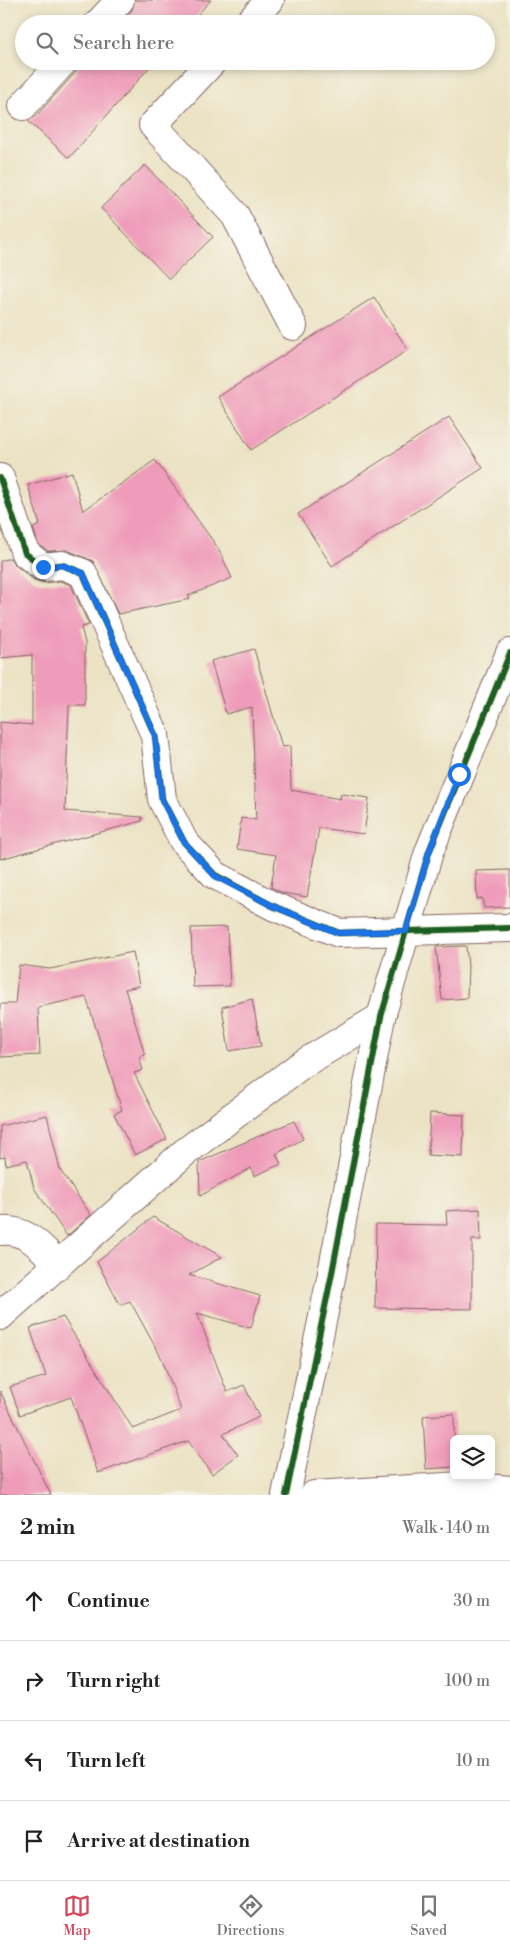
<!DOCTYPE html>
<meta charset="utf-8">
<style>
:root{--surface:#fff;--page:#f2f2f2;--text:#222;--muted:#767676;--line:#e0e0e0;--accent:#d1495b}
body{margin:0;font-family:"Libre Bodoni",serif;background:var(--page);color:var(--text)}
.controls{position:absolute;right:15px;bottom:15px;display:grid;overflow:hidden;border-radius:8px;box-shadow:0 2px 8px #0003}
.controls button{width:45px;height:45px;display:grid;place-items:center;padding:0;border:0;border-bottom:1px solid var(--line);background:var(--surface);color:var(--text);font:25px sans-serif}
.stop{position:absolute;width:15px;height:15px;margin:-11px;border:4px solid #1a73e8;border-radius:50%;background:#fff}
.stop.end{background:#1a73e8;border-color:#fff;box-shadow:0 1px 5px #0008}
.list{margin:0;padding:0;list-style:none}
h2{display:flex;justify-content:space-between;align-items:center;height:65px;margin:0;padding:0 20px;font-size:21px}
h2 small{font-size:16px;font-weight:400;color:var(--muted)}
.list li{display:grid;grid-template-columns:32px 1fr auto;gap:15px;align-items:center;box-sizing:border-box;height:80px;padding:0 20px;border-top:1px solid var(--line)}
.list b{display:block;font-size:19px;white-space:nowrap}
.list em{font-size:16px;font-style:normal;color:var(--muted)}
.icon{flex:none;width:28px;height:28px;fill:none;stroke:currentColor;stroke-width:2;stroke-linecap:round;stroke-linejoin:round}
.map{position:relative;flex:none;width:510px;height:1495px;overflow:hidden}
.search{position:absolute;background:var(--surface);box-shadow:0 2px 8px #0003;left:15px;right:15px;top:15px;height:55px;display:flex;align-items:center;gap:12px;box-sizing:border-box;padding:0 18px;border-radius:28px;color:var(--muted);font-size:19px}
.sheet{height:385px;background:var(--surface)}
nav{display:flex;justify-content:space-around;align-items:center;box-sizing:border-box;height:70px;border-top:1px solid var(--line);background:var(--surface);font-size:14px;color:var(--muted)}
nav a{display:grid;justify-items:center;gap:2px}
nav .on{color:var(--accent)}
.map>svg:first-child{display:block}
</style>
<div class="map">
<svg width="510" height="1495" viewBox="0 0 510 1495">
<rect width="100%" height="100%" fill="#f7f3e8"/>
<filter id="ink" filterUnits="userSpaceOnUse"><feTurbulence type="fractalNoise" baseFrequency=".02" numOctaves="2"/><feDisplacementMap in="SourceGraphic" scale="10" xChannelSelector="R" yChannelSelector="G"/><feConvolveMatrix kernelMatrix="1 2 1 2 8 2 1 2 1" color-interpolation-filters="sRGB"/></filter>
<filter id="wash" filterUnits="userSpaceOnUse"><feTurbulence type="fractalNoise" baseFrequency=".0096" numOctaves="4" result="noise"/><feDisplacementMap in="SourceGraphic" scale="20" xChannelSelector="R" yChannelSelector="G"/><feGaussianBlur stdDeviation="1.12" result="paint"/><feColorMatrix in="noise" values="0 0 0 0 0 0 0 0 0 0 0 0 0 0 0 0 0 1.4 0 .05"/><feComposite in="paint" operator="in"/></filter>
<g filter="url(#wash)">
<rect width="100%" height="100%" fill="#ebe3c4"/>
<g id="blocks">
<!-- building -->
<g fill="#ef9cba">
<polygon points="135,0 211,0 189,24 119,24 132,10"/>
<polygon points="79,61 155,61 69,158 28,121 35,117 76,72"/>
<polygon points="145,165 213,237 169,279 101,208"/>
<polygon points="374,297 408,350 251,450 218,397"/>
<polygon points="449,417 483,468 332,566 298,514"/>
<polygon points="155,460 218,548 232,578 188,596 190,599 118,614 93,561 67,550 48,551 38,544 33,528 40,525 28,485 72,472 83,511"/>
<polygon points="10,558 15,565 34,580 45,583 60,581 71,585 89,625 81,627 85,643 85,705 69,705 65,811 142,817 142,821 0,859 0,722 32,725 32,655 0,658 0,561"/>
<polygon points="254,649 282,747 290,746 291,790 340,799 341,794 369,798 364,834 319,828 307,897 283,893 271,887 276,855 237,849 241,818 256,820 252,707 226,714 211,661"/>
<polygon points="510,870 510,907 484,908 482,898 477,899 476,871"/>
<polygon points="227,927 230,986 193,987 191,928"/>
<polygon points="466,946 468,966 467,998 442,1000 436,947"/>
<polygon points="133,952 139,986 125,989 145,1055 139,1057 143,1070 134,1073 167,1139 135,1155 114,1114 122,1110 86,997 38,1007 40,1055 0,1057 0,1004 15,1004 19,965 50,969"/>
<polygon points="252,999 261,1046 229,1051 222,1007"/>
<polygon points="430,1113 464,1115 463,1157 428,1155"/>
<polygon points="47,1115 60,1170 91,1215 67,1236 34,1188 27,1160 6,1165 5,1157 0,1158 0,1126"/>
<polygon points="294,1121 303,1139 276,1154 281,1164 254,1176 251,1168 200,1196 199,1162"/>
<polygon points="480,1209 481,1240 472,1240 472,1309 375,1308 376,1224 447,1225 446,1211"/>
<polygon points="153,1217 222,1257 189,1275 260,1296 251,1328 197,1313 227,1392 244,1385 259,1417 223,1434 238,1455 212,1474 188,1441 98,1473 71,1397 20,1415 10,1387 46,1376 30,1328 63,1317 133,1429 181,1410 162,1359 130,1301 120,1305 97,1262"/>
<polygon points="0,1391 51,1495 0,1495"/>
<polygon points="454,1414 454,1467 426,1469 423,1416"/>
</g>
</g>
</g>
<g filter="url(#ink)">
<use href="#blocks" fill-opacity="0" stroke="#826461" stroke-width="1"/>
<g fill="none" stroke-linecap="round" stroke-linejoin="round">
<!-- minor casing -->
<g stroke="#826461" stroke-width="30">
<g id="minor">
<polyline points="98,24 120,0"/>
<polyline points="248,24 270,0"/>
<polyline points="213,61 153,125 235,215 293,326"/>
<polyline points="23,106 64,61"/>
<polyline points="0,478 25,553 43,567 62,565 83,573 155,735 162,799 184,842 215,875 273,906 339,933 510,928"/>
<path d="M0,1231C26,1228 41,1247 57,1263"/>
<polyline points="0,1316 184,1153 301,1065 381,1017"/>
<polyline points="314,1495 462,1486 510,1490"/>
</g>
</g>
<!-- tertiary casing -->
<g stroke="#826461" stroke-width="30">
<polyline id="tertiary" points="286,1495 331,1278 381,1017 429,852 510,653"/>
</g>
<!-- minor -->
<use href="#minor" stroke="#fff" stroke-width="28"/>
<!-- tertiary -->
<use href="#tertiary" stroke="#fff" stroke-width="28"/>
<!-- cycleway casing -->
<g stroke="#f7f3e8" stroke-width="9">
<g id="cycleway">
<polyline points="0,478 25,553 43,567 62,565 83,573 155,735 162,799 184,842 215,875 273,906 339,933 510,928"/>
<polyline points="286,1495 331,1278 381,1017 429,852 510,653"/>
</g>
</g>
<!-- cycleway -->
<use href="#cycleway" stroke="#1b5e20" stroke-width="6"/>
</g>
</g>
<g fill="none" stroke-linecap="round" stroke-linejoin="round" filter="url(#ink)">
<!-- route -->
<polyline stroke="#1a73e8" stroke-width="6" points="43,567 62,565 83,573 155,735 162,800 184,842 215,876 273,906 338,933 406,931 429,852 459,774"/>
</g>
</svg>
<div class="controls">
<button><svg class="icon" aria-label="layers" viewBox="0 0 24 24"><path d="M12 4l9 5-9 5-9-5zM3 14l9 5 9-5"/></svg></button>
</div>
<div class="stop" style="left:459px;top:774px"></div>
<div class="stop end" style="left:43px;top:567px"></div>
<div class="search"><svg class="icon" aria-label="search" viewBox="0 0 24 24"><circle cx="10" cy="10" r="6"/><path d="M15 15l6 6"/></svg>Search here</div>
</div>
<section class="sheet">
<h2>2 min<small>Walk · 140 m</small></h2>
<ul class="list">
<li><svg class="icon" aria-label="ahead" viewBox="0 0 24 24"><path d="M12 20V5M6 11l6-6 6 6"/></svg><div><b>Continue</b></div><em>30 m</em></li>
<li><svg class="icon" aria-label="right" viewBox="0 0 24 24"><path d="M7 20v-9h11M14 6l5 5-5 5"/></svg><div><b>Turn right</b></div><em>100 m</em></li>
<li><svg class="icon" aria-label="left" viewBox="0 0 24 24"><path d="M17 20v-9H6M10 6l-5 5 5 5"/></svg><div><b>Turn left</b></div><em>10 m</em></li>
<li><svg class="icon" aria-label="arrive" viewBox="0 0 24 24"><path d="M6 21V4h12l-3 4 3 4H6"/></svg><div><b>Arrive at destination</b></div></li>
</ul>
</section>
<nav>
<a class="on"><svg class="icon" aria-label="map" viewBox="0 0 24 24"><path d="M3 6l6-2 6 2 6-2v14l-6 2-6-2-6 2zM9 4v14M15 6v14"/></svg>Map</a>
<a><svg class="icon" aria-label="directions" viewBox="0 0 24 24"><path d="M12 3l9 9-9 9-9-9zM9 14v-3h6M13 9l2 2-2 2"/></svg>Directions</a>
<a><svg class="icon" aria-label="saved" viewBox="0 0 24 24"><path d="M7 4h10v16l-5-4-5 4z"/></svg>Saved</a>
</nav>
